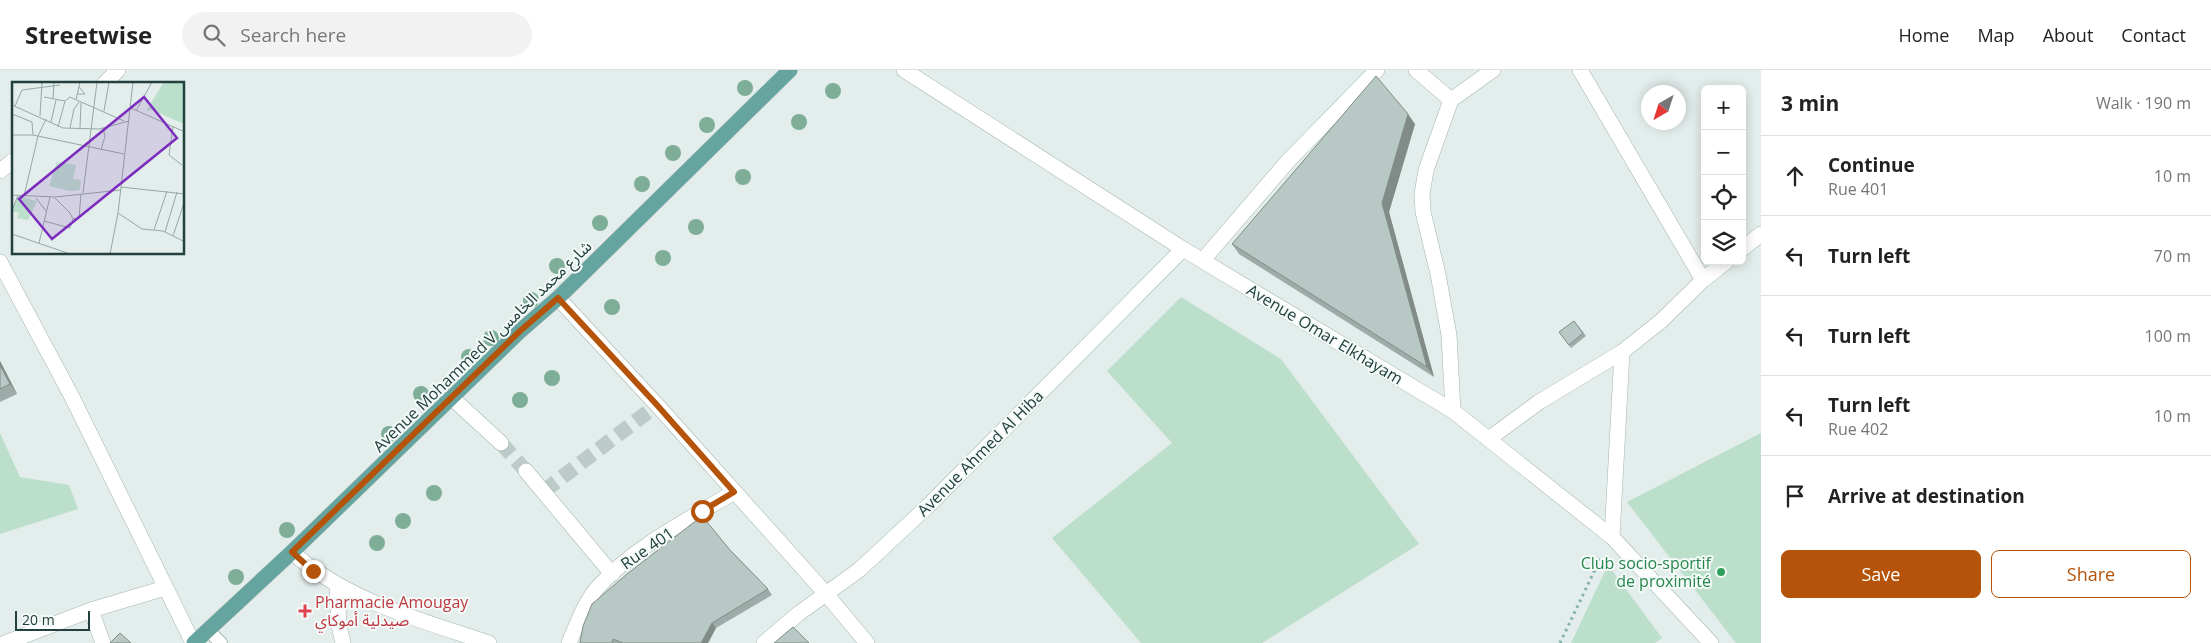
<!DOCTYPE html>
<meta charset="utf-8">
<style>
:root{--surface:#fff;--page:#f2f2f2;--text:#222;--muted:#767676;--line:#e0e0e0;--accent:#b45309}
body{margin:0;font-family:"Open Sans","Noto Sans Arabic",sans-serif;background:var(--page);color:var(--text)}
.controls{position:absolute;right:15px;top:15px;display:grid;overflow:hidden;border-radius:8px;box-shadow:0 2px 12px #0003}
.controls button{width:45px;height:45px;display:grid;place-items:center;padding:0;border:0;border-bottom:1px solid var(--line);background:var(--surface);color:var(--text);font:25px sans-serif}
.compass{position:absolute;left:1641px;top:15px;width:45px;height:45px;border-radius:50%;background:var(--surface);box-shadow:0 2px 12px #0003;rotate:219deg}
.scale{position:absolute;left:15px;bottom:12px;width:75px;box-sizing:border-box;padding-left:5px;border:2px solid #22403d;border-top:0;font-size:14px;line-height:18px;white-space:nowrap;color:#22403d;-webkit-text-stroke:4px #f4faf8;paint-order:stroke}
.stop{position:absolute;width:15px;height:15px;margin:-11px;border:4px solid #b45309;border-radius:50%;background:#fff}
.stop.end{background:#b45309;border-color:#fff;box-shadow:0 1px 5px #0008}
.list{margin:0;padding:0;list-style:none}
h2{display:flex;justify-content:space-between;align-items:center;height:65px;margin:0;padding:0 20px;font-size:21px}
h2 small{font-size:16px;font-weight:400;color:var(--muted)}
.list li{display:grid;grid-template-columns:32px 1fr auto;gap:15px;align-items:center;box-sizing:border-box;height:80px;padding:0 20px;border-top:1px solid var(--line)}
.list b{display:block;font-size:19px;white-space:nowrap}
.list p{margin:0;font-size:16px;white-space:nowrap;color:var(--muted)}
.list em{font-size:16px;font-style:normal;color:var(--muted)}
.actions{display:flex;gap:10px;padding:15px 20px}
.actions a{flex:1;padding:11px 0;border:1px solid var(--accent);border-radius:8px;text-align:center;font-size:18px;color:var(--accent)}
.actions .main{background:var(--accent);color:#fff}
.icon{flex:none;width:28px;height:28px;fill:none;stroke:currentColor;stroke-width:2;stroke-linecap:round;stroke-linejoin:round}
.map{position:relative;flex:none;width:1761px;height:573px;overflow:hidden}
header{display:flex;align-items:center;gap:30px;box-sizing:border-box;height:70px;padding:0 25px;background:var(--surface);border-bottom:1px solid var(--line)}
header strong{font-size:24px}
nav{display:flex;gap:28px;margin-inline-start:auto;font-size:18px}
.search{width:350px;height:45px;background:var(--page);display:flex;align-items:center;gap:12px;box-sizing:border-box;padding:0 18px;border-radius:28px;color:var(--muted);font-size:19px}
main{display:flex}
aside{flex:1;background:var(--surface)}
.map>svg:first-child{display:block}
</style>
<header>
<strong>Streetwise</strong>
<div class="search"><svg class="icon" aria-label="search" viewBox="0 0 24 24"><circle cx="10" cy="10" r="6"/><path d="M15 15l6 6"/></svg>Search here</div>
<nav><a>Home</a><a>Map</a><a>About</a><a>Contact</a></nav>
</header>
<main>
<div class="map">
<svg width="1761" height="573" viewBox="0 0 1761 573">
<rect width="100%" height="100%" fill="#e3edeb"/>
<!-- green -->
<g fill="#bbdfcb">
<polygon points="1181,227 1281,289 1419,474 1262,573 1141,573 1052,468 1172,373 1107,301"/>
<polygon points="0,363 20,407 69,415 78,439 0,464"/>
<polygon points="1761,363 1761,573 1736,573 1627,432"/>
<polygon points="1608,495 1662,568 1655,573 1571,573"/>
</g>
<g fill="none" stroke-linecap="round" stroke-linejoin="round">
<!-- pedestrian-tunnel -->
<g stroke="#bccac8" stroke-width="15" stroke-dasharray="15 8" stroke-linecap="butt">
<polyline points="501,373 526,401"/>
<polyline points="544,421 657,335"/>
</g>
<!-- service casing -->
<g stroke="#a5b6b3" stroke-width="14">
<polyline id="service" points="208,560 221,573"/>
</g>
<!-- pedestrian casing -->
<g stroke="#a5b6b3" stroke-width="16">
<polyline id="pedestrian" points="91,540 103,573"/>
</g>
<!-- minor casing -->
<g stroke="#a5b6b3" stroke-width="16">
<g id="minor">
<polyline points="904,0 1183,179 1453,341 1612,467 1711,573"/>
<polyline points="1416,0 1451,30"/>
<polyline points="1580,0 1703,210"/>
<polyline points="104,14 118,0"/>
<polyline points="0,101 14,90"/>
<polyline points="1742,179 1761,164"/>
<polyline points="1203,190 1288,91 1377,0"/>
<polyline points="0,192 72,327 193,573"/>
<polyline points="558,228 657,335 827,525 867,573"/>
<polyline points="452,328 501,373"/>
<polyline points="1453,341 1449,265 1438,204 1423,142 1422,124 1426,100 1451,30 1493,0"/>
<polyline points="1490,368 1539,332 1622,282 1661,251 1703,210 1727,191"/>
<polyline points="526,401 612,504"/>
<polyline points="1612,467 1622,282"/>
<path d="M292,482C346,531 421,550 489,573"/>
<polyline points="337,516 339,556 343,573"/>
<polyline points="5,573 91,540 165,518"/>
<path d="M569,573C577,554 585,531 599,516C634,477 690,449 734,422"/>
<polyline points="764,573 798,544 859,500 928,436 1183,179"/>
</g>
</g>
<!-- primary casing -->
<g stroke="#c1cac9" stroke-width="16">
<polyline id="primary" points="194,573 292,482 520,261 558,228 790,0"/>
</g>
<!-- path -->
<polyline stroke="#83b2ab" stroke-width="3" stroke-dasharray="2.5 4" stroke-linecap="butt" points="1560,573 1602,485"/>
<!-- service -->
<use href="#service" stroke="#fff" stroke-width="12"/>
<!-- pedestrian -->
<use href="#pedestrian" stroke="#fff" stroke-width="15"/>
<!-- minor -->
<use href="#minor" stroke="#fff" stroke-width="15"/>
<!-- primary -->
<use href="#primary" stroke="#66a49f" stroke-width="15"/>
</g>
<!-- trees -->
<g fill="#7ead98">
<circle cx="745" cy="18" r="8"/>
<circle cx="833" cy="21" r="8"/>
<circle cx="799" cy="52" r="8"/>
<circle cx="707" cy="55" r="8"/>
<circle cx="673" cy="83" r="8"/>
<circle cx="743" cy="107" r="8"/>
<circle cx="642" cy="114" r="8"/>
<circle cx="600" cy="153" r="8"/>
<circle cx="696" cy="157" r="8"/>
<circle cx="663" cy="188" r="8"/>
<circle cx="557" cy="196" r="8"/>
<circle cx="531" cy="230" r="8"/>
<circle cx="612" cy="237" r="8"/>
<circle cx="491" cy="268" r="8"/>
<circle cx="469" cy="287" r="8"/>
<circle cx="552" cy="308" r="8"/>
<circle cx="421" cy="324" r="8"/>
<circle cx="520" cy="330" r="8"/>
<circle cx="389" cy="364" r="8"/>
<circle cx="434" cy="423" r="8"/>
<circle cx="403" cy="451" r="8"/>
<circle cx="287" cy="460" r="8"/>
<circle cx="377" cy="473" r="8"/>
<circle cx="236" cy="507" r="8"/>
</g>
<!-- wall -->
<g fill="#9eaca9">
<polygon points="1415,54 1389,142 1434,307 1239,184 1232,174"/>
<polygon points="1574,251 1586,266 1571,278 1559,262"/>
<polygon points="0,291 17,324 0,332"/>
<polygon points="730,480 768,519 772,525 716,558 708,573 580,573"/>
</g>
<!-- shaded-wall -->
<g fill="#818c89">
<polygon points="1408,44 1415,54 1389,142 1434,307 1427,297 1382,133"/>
<polygon points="0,291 17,324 10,314 0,295"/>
<polygon points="712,553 716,558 708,573 701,573"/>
</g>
<!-- building -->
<g fill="#b8c8c4" stroke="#818c89">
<polygon points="1376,6 1408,44 1382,133 1427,297 1232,174"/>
<polygon points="1574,251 1583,263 1569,275 1559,262"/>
<polygon points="0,295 10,314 0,319"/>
<polygon points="702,446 730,480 768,519 712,553 701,573 623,573 613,569 612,573 580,573 583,556 592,534 627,504"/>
<polygon points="793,557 809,573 774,573"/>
<polygon points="120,563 131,573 110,573"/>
</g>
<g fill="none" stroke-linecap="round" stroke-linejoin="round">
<!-- route -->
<polyline stroke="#b45309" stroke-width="6" points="313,501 292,482 520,261 558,228 657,335 734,422 702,441"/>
</g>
<!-- markers -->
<circle fill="#2e9e5b" stroke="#f4faf8" stroke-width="2" cx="1721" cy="502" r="5"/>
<path fill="#e0444e" stroke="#f4faf8" stroke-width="2" d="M302.5 533.5h5v5h5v5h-5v5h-5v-5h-5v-5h5z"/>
<g text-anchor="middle" stroke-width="4" stroke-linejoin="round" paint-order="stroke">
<!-- street labels -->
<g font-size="16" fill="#22403d" stroke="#f4faf8">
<text transform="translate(1325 264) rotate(31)" y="6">Avenue Omar Elkhayam</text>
<text transform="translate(482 276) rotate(-44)" y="6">Avenue Mohammed V شارع محمد الخامس</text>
<text transform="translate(980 383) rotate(-45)" y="6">Avenue Ahmed Al Hiba</text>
<text transform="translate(647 478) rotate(-35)" y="6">Rue 401</text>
</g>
<!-- leisure labels -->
<g font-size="16" fill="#27864d" stroke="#f4faf8" text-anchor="end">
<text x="1711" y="499">Club socio-sportif<tspan x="1711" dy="18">de proximité</tspan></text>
</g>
<!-- health labels -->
<g font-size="16" fill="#be3a42" stroke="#f4faf8" text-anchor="start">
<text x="315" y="538">Pharmacie Amougay<tspan x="315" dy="18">صيدلية أموكاي</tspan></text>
</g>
</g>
<!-- overview -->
<g transform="translate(12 12)">
<rect width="172" height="172" fill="#e3edeb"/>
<path d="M152,0H172V42L140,28L134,29ZM45,80L64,83L61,97L69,98L68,108L58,109L37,104ZM6,114L25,119L16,138L5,136L7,131L0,129Z" fill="#bbdfcb"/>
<path fill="none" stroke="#96a8a5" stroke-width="1" d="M66,12H73L67,5M32,15L53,19L58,15M58,15L112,39M41,17L42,0M64,18L68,0M0,23L51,46L87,47L117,39M3,24L10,8L48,3M119,26L173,50M92,29L97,0M124,29L140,0M0,32L20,40L21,53M28,34L30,0M39,40L44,18M46,45L53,19M161,45L157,73L170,83M58,46L62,27L67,20M68,46L69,21M0,53H21L112,72M89,68L93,54L91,46M109,105L173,112M71,111L85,0M0,113L43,115L109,108M12,114L26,54L34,37M24,116L34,129M0,129L6,113M106,131L130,147L151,149L173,160M61,137L67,136L69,112M32,139L58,146L61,137L58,131L43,116M142,148L155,109M153,150L165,110M0,152L58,172M161,154L173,118M27,161L38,115M98,172L106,131L121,0"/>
<path fill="#7b2cbf" fill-opacity="0.15" stroke="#7b2cbf" stroke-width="2.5" d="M132,15L165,56L40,157L7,117Z"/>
<rect width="172" height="172" fill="none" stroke="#22403d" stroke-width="2.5"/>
</g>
</svg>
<div class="controls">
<button>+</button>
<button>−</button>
<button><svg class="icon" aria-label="locate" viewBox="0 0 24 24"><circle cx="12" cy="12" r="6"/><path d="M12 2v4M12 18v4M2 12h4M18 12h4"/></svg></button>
<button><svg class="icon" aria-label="layers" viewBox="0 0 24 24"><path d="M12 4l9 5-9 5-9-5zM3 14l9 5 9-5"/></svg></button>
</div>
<svg class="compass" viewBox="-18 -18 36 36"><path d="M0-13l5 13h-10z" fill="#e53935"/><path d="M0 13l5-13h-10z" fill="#767676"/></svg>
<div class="scale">20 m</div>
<div class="stop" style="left:702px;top:441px"></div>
<div class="stop end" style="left:313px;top:501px"></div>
</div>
<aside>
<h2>3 min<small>Walk · 190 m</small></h2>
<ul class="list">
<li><svg class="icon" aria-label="ahead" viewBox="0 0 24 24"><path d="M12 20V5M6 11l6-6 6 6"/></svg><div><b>Continue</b><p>Rue 401</p></div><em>10 m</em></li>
<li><svg class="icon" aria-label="left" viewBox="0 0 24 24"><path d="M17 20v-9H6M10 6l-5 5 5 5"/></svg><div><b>Turn left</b></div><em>70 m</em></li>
<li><svg class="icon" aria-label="left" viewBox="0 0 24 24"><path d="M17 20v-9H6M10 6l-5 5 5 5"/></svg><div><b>Turn left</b></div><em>100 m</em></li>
<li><svg class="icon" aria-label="left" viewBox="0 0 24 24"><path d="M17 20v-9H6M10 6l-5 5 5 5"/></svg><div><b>Turn left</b><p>Rue 402</p></div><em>10 m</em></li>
<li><svg class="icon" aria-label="arrive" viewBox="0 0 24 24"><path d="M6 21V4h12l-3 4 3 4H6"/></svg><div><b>Arrive at destination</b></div></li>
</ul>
<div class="actions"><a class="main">Save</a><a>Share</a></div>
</aside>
</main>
